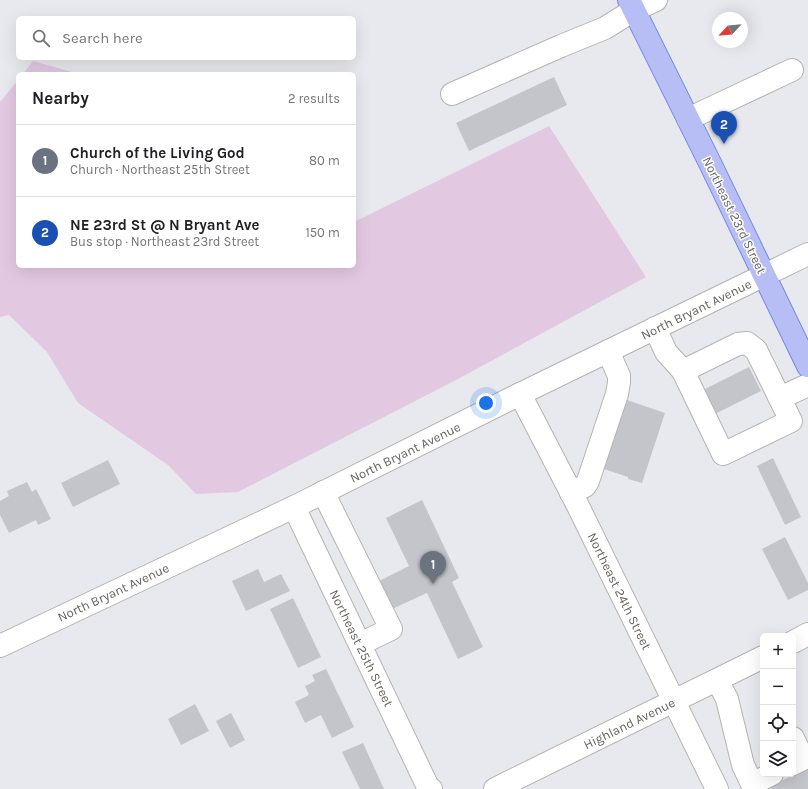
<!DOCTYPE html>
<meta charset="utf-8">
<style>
:root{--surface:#fff;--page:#f6f6f6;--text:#202124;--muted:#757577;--line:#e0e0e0;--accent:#d93025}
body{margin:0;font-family:Karla,sans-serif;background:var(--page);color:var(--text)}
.controls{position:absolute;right:12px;bottom:12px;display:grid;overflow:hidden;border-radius:6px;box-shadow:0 4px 16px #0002}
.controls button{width:36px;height:36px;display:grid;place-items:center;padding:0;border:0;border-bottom:1px solid var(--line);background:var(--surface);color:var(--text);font:20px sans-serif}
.compass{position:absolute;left:712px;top:12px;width:36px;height:36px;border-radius:50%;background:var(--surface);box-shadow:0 4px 16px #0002;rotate:244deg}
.you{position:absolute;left:486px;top:403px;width:14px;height:14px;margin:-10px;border:3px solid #fff;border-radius:50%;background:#1a73e8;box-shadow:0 0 0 6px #1a73e833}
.badge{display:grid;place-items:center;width:26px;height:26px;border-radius:50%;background:var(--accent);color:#fff;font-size:13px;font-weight:700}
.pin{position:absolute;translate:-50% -33px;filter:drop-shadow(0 1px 2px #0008)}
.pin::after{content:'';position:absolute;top:21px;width:14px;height:12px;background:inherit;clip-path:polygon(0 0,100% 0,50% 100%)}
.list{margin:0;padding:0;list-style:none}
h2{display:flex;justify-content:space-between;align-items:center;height:52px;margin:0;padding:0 16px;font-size:17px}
h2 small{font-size:13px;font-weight:400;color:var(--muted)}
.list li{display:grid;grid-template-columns:26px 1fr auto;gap:12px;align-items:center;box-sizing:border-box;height:72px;padding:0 16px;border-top:1px solid var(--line)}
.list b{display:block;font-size:15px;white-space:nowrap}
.list p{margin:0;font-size:13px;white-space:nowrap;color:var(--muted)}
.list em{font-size:13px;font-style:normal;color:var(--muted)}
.icon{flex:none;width:22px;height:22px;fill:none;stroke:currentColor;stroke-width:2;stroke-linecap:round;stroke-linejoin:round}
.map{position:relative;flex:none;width:808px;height:789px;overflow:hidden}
.search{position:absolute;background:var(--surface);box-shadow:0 4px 16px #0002;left:16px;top:16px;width:340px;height:44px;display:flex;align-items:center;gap:10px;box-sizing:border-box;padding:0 14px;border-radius:6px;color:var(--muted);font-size:15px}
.panel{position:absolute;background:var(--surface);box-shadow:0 4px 16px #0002;left:16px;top:72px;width:340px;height:196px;border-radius:6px}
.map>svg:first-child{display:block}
</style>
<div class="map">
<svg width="808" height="789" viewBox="0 0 808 789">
<rect width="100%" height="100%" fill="#e8e9ef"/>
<!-- green -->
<g fill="#e3c8e2">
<polygon points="33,61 79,74 23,74"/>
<polygon points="18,80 18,266 354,266 354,222 549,126 646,277 458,379 238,492 196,494 168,465 78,403 47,352 9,315 0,317 0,102"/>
</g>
<!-- building -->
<g fill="#c4c5cb">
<polygon points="554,77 567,105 469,151 456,123"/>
<polygon points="749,367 761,391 715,414 703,390"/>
<polygon points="627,400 665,413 642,483 628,479 628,477 604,469"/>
<polygon points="773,458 801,517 785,525 757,466"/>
<polygon points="108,460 120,484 73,507 61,483"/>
<polygon points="27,482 32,492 36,489 51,519 38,525 36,520 9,533 0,515 0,501 9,496 7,491"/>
<polygon points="422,500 459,578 452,582 483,647 458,659 427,593 392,609 379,581 409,566 386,518"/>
<polygon points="785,537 808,583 808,590 788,600 762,549"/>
<polygon points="258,569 264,582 281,574 290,591 246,611 232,581"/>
<polygon points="293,598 321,657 298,668 270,609"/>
<polygon points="326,669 354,727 332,738 321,715 305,723 295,702 309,695 305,686 315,681 312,675"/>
<polygon points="195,704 209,731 181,745 168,719"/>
<polygon points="231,713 245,740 230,748 216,721"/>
<polygon points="363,743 384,789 360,789 342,752"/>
<polygon points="808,768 808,789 764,789"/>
</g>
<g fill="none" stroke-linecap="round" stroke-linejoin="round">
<!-- minor casing -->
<g stroke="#b5b4b0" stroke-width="24">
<g id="minor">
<polyline points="452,94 561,46 605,28 634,10 656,0"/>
<polyline points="688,119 792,70"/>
<polyline points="655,328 666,352 683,371"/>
<polygon points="747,343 756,350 791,421 723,454 683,371 738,344"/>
<polyline points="520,394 577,504 717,789"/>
<polyline points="780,398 808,385"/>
<polyline points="323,492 391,629 360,644"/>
<polyline points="571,493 585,486 588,481 617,394 619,382 619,376 608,351"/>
<polyline points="294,507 428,787 431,789"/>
<polyline points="793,642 808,634"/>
<polyline points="0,646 294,507 520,394 808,254"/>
<polyline points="717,680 727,699 743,765 752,784 772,774"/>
<polyline points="793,738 803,759 793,764"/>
<polyline points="495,789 763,657"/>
</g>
</g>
<!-- major casing -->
<g stroke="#6f8ae0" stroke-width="24">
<polyline id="major" points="629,0 709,161 808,366"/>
</g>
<!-- minor -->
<use href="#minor" stroke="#fff" stroke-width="22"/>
<!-- major -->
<use href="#major" stroke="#b6bef5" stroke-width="22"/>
</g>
<g text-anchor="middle" stroke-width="3" stroke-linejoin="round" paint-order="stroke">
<!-- street labels -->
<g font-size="13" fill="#66635f" stroke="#fff">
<text transform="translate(735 215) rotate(64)" y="5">Northeast 23rd Street</text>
<text transform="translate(696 309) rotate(-26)" y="5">North Bryant Avenue</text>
<text transform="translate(405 452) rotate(-26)" y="5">North Bryant Avenue</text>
<text transform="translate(620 591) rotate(64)" y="5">Northeast 24th Street</text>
<text transform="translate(113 592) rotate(-25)" y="5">North Bryant Avenue</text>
<text transform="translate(362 648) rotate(64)" y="5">Northeast 25th Street</text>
<text transform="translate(629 723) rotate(-26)" y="5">Highland Avenue</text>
</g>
</g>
</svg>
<div class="controls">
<button>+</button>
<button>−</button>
<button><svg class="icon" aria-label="locate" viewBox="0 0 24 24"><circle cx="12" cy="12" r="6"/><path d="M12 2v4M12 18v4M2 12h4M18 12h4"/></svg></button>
<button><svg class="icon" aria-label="layers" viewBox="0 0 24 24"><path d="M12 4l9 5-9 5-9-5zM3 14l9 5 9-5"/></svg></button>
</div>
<svg class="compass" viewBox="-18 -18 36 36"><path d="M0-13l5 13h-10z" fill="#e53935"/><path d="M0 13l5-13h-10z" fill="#757577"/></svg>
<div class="you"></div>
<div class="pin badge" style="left:433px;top:584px;background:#6b7280">1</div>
<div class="pin badge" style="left:724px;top:144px;background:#1a4fb4">2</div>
<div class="search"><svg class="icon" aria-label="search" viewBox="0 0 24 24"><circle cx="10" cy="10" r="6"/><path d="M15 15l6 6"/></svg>Search here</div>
<section class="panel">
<h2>Nearby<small>2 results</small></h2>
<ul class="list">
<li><span class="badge" style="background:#6b7280">1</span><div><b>Church of the Living God</b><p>Church · Northeast 25th Street</p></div><em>80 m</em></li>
<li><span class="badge" style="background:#1a4fb4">2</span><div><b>NE 23rd St @ N Bryant Ave</b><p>Bus stop · Northeast 23rd Street</p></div><em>150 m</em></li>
</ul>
</section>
</div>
